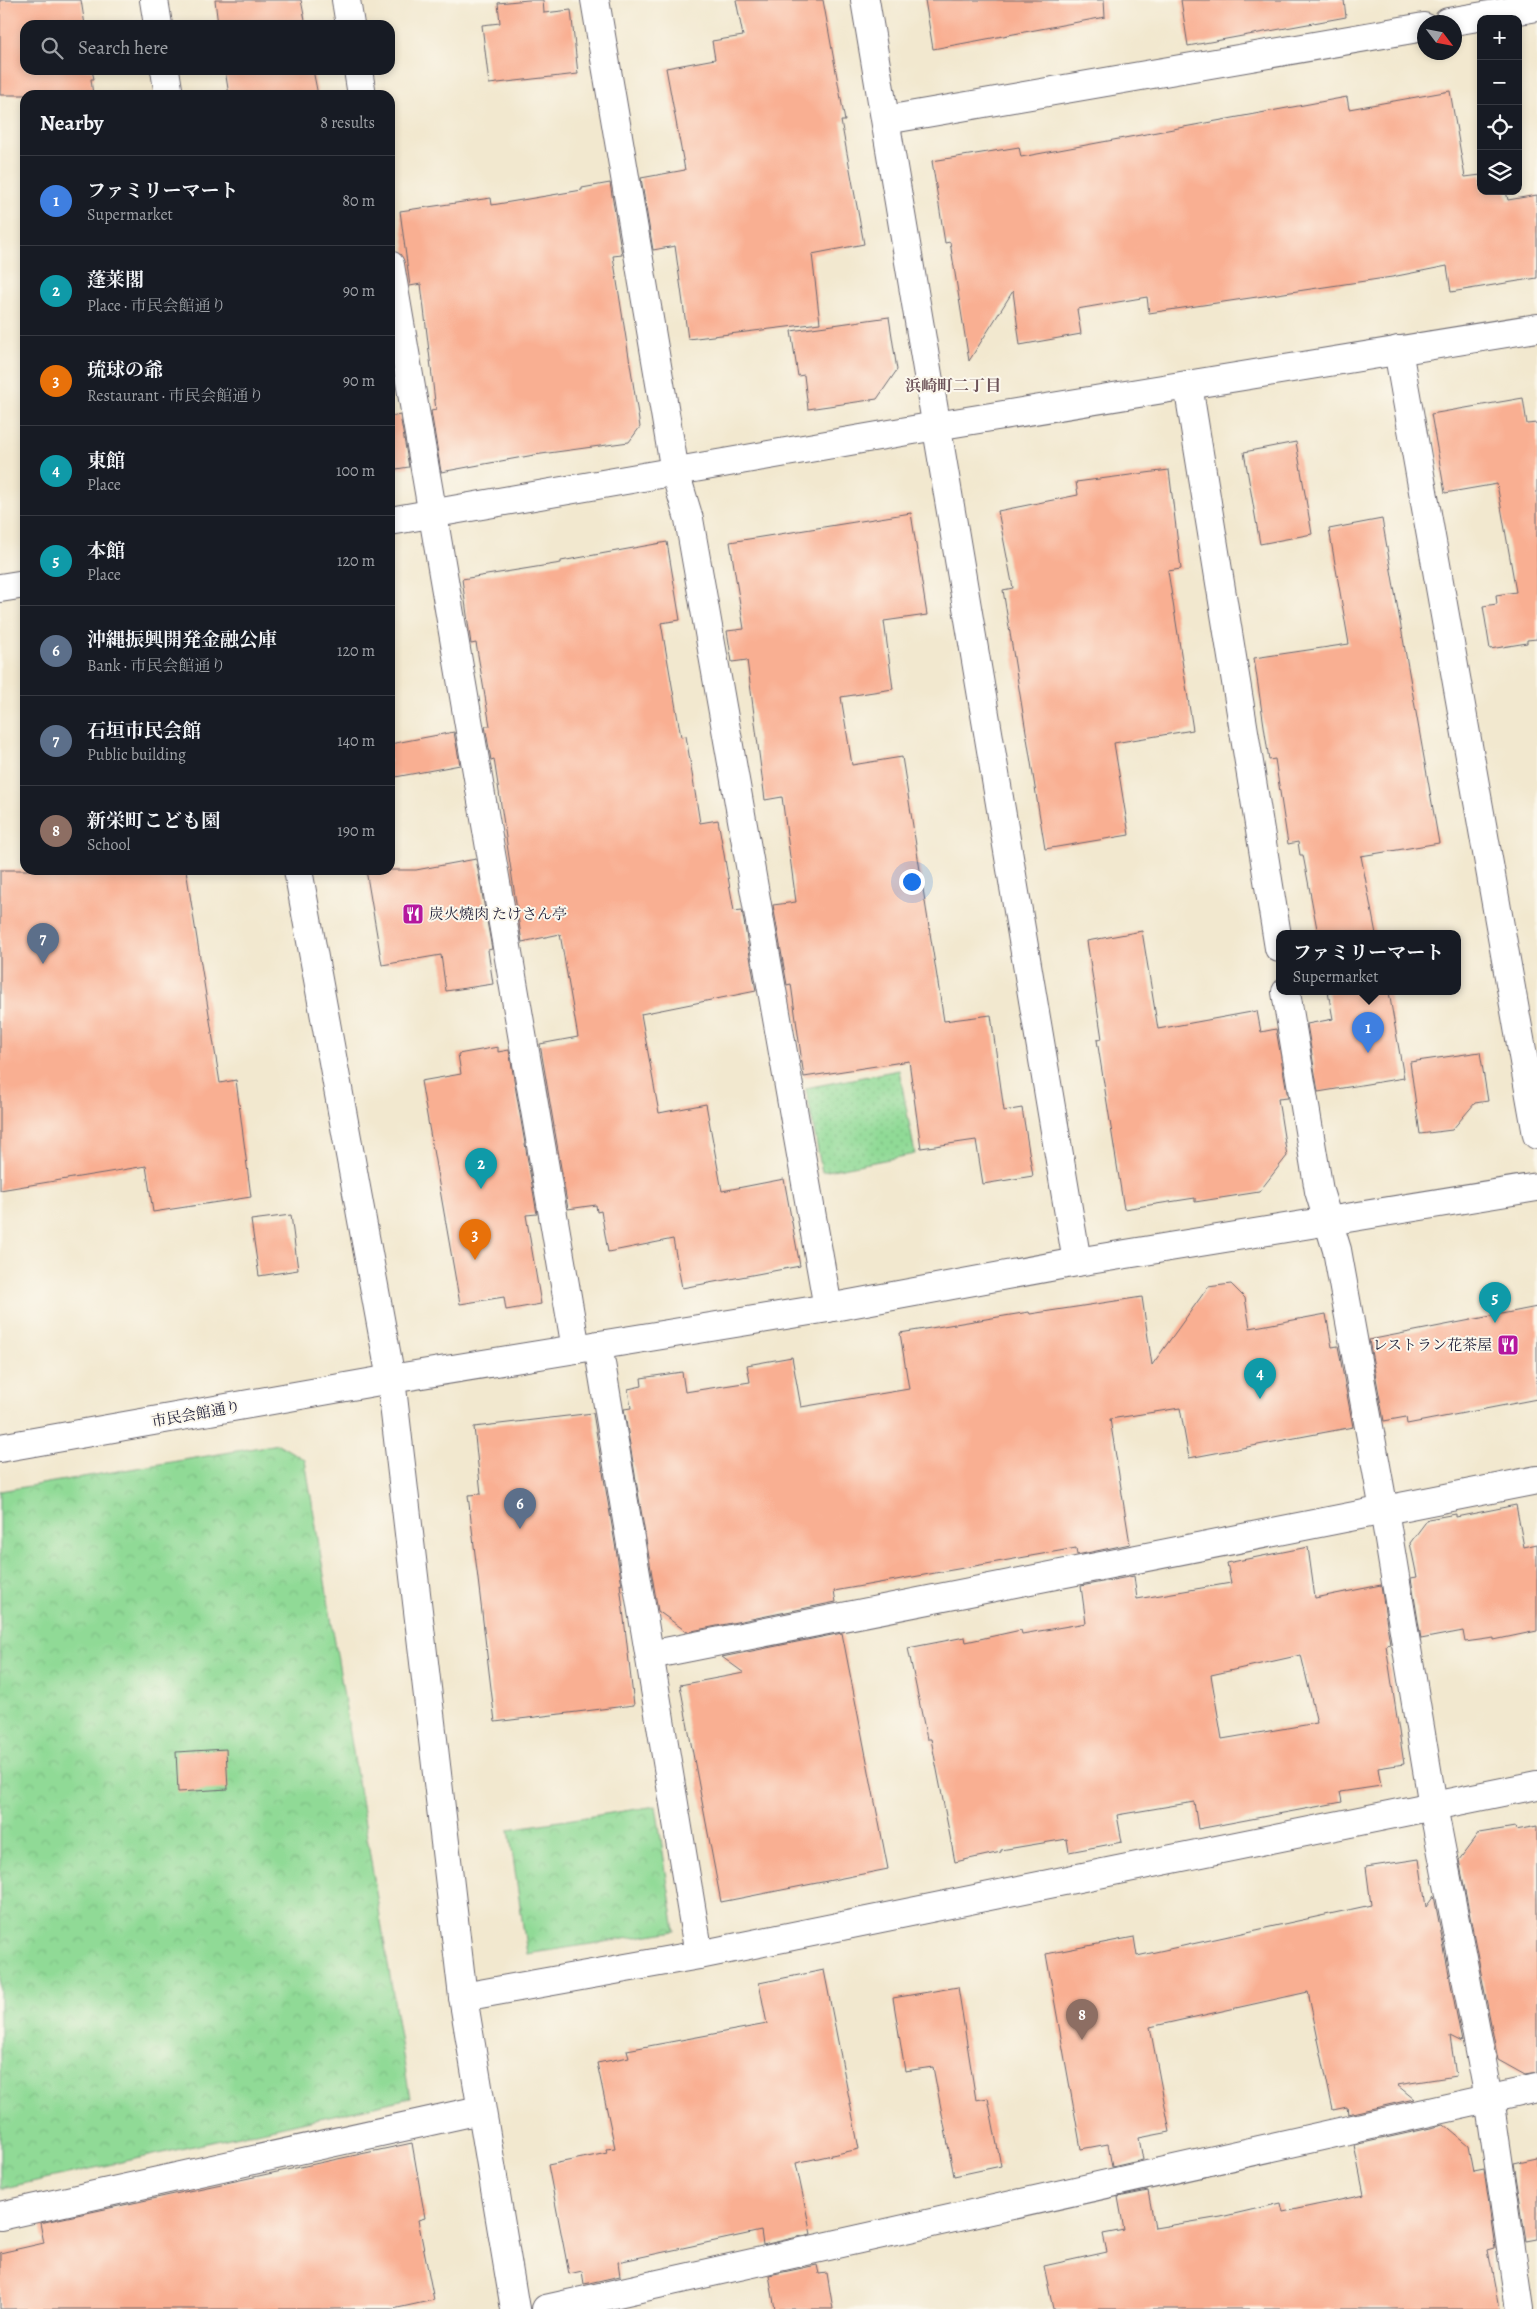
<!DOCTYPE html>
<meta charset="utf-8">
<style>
:root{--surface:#171b24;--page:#20242c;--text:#f1f3f6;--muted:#9ea1a6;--line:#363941;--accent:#d690ce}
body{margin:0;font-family:Alegreya,"Noto Serif JP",serif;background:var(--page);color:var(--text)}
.controls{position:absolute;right:15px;top:15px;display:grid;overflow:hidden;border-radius:10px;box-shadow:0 2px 8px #0003}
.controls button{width:45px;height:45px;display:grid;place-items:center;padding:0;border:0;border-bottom:1px solid var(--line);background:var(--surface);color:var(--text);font:25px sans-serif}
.compass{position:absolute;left:1417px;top:15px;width:45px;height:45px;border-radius:50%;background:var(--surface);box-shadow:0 2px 8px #0003;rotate:122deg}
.you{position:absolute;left:911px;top:881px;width:18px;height:18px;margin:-12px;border:4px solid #fff;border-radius:50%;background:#1a73e8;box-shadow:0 0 0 8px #1a73e833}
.badge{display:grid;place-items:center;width:32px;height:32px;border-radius:50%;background:var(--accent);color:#fff;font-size:16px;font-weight:700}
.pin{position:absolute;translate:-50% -41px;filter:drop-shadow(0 1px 2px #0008)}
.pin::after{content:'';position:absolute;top:26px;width:18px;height:15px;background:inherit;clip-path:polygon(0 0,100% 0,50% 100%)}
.popup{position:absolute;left:1276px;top:930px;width:185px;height:65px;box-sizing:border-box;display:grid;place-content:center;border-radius:10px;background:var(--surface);filter:drop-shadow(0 1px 4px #0005);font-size:16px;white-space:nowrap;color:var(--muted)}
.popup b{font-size:19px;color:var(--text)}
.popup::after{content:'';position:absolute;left:50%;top:100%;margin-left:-10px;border:10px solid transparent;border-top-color:var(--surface)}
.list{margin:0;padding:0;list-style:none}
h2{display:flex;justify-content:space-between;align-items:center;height:65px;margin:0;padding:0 20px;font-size:21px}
h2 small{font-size:16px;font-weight:400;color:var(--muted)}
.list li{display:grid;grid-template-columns:32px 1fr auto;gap:15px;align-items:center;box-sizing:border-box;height:90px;padding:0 20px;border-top:1px solid var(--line)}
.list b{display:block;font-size:19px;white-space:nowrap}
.list p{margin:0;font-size:16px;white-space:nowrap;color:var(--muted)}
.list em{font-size:16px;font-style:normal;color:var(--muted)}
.icon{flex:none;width:28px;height:28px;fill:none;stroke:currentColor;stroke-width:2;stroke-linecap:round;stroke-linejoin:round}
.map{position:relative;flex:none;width:1537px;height:2309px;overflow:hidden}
.search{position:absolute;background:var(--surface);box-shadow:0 2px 8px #0003;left:20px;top:20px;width:375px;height:55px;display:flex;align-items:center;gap:12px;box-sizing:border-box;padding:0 18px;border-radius:15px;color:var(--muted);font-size:19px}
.panel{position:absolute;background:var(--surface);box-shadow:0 2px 8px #0003;left:20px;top:90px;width:375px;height:785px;border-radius:15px}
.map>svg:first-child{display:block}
</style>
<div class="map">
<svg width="1537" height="2309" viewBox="0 0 1537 2309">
<defs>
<pattern id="park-crowns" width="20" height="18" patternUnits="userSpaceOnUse" patternTransform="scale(1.25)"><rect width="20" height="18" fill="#90da96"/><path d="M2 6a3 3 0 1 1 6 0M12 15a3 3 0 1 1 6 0" fill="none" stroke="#7cbb82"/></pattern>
<pattern id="garden-dots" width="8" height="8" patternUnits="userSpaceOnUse" patternTransform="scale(1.25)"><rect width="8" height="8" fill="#90da96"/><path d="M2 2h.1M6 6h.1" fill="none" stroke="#7cbb82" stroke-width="1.8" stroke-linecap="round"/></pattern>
</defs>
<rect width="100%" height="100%" fill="#fbf7ec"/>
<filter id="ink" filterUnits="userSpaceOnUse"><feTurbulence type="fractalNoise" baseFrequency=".02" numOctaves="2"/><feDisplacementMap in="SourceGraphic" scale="10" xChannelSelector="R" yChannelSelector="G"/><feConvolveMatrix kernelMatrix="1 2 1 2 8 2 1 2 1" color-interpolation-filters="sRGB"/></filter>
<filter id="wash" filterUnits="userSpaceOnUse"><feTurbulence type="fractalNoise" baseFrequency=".0096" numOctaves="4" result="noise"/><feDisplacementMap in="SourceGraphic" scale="20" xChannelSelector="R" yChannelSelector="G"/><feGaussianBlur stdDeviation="1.12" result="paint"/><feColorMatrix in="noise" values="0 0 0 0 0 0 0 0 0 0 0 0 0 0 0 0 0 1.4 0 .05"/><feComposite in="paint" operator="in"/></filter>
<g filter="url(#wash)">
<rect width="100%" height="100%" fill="#f2e8cf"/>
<!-- park -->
<g fill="url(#park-crowns)" stroke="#597e68">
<polygon points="278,1444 305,1460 410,2098 0,2189 0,1491"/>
<polygon points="656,1806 675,1931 527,1954 509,1829"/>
</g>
<!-- garden -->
<polygon fill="url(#garden-dots)" stroke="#597e68" points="899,1070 915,1154 822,1172 806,1088"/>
<g id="blocks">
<!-- building -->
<g fill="#f9af92" fill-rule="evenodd">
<polygon points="0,0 81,0 85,25 25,25 25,70 92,70 94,79 91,79 93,95 0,95"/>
<polygon points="215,0 301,0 306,25 218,25"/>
<polygon points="528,0 543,0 544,13 571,10 578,74 489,84 482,25 500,23 498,3"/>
<polygon points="736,0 823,0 845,121 841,121 864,244 812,254 820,323 688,339 675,246 653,250 641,178 685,170 666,68 715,59 712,41 743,36"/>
<polygon points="925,0 1104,0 1105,17 933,49"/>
<polygon points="1181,0 1344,0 1346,17 1188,46"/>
<polygon points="225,70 313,70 318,95 229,95"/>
<polygon points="1450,91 1465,177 1481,175 1481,191 1506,191 1508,200 1537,195 1537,278 1451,292 1447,266 1392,277 1149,313 1147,297 1077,309 1081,334 1020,345 1013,291 969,361 950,242 945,243 932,161 1019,147 1021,157 1347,97 1349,109"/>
<polygon points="610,183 622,255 613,256 640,427 629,442 534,455 441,472 431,411 436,410 421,284 410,286 400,211 491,198 492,205 582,190 582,188"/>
<polygon points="889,317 897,370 877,399 808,409 804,375 798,376 791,331"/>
<polygon points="1523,398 1527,424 1537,423 1537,639 1527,640 1527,643 1490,649 1483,606 1497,604 1496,595 1516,592 1497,484 1445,493 1431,414"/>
<polygon points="400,415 409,467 390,470 390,417"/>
<polygon points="1296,442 1312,534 1260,544 1244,452"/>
<polygon points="1169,470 1181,569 1168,571 1193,730 1114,743 1129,835 1045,849 1003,590 1013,588 998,511 1078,495 1076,482"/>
<polygon points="911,513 927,615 884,621 893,689 841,697 852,765 902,757 944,1021 991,1015 1004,1111 1022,1108 1033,1176 983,1184 976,1140 921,1148 909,1061 804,1077 791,984 787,985 773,905 796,902 782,797 765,800 747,660 732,662 727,631 744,629 730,542"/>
<polygon points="1382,519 1439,843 1361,856 1376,934 1318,934 1303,855 1300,855 1298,842 1288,844 1275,759 1269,760 1254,658 1349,644 1329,529"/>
<polygon points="667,542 680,620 661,623 681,737 686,736 700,823 718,820 734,911 742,910 756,991 641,1014 659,1113 706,1104 722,1191 784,1179 800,1266 682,1288 673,1239 608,1252 601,1211 597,1212 596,1205 568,1209 540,1044 578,1037 560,934 522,942 494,759 491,760 485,726 490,726 476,643 471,644 462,579 561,563 561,561"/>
<polygon points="454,732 460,765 390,778 390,744"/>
<polygon points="476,859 492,949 488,950 493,984 446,991 441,955 382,965 366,870 416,870"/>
<polygon points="0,870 186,870 220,1083 236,1080 251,1197 153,1212 146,1166 0,1190"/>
<polygon points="1142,931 1158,1029 1257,1011 1261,1032 1276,1029 1288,1098 1278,1099 1287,1156 1259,1192 1195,1202 1195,1198 1124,1209 1097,1040 1102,1039 1087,941"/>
<polygon points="1328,992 1389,992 1404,1078 1318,1092 1307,1024 1333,1019"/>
<polygon points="498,1047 498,1052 509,1050 537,1214 526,1215 541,1304 506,1310 504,1297 460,1304 421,1081 461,1074 458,1054"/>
<polygon points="1480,1052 1488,1101 1475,1103 1452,1130 1420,1134 1410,1062"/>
<polygon points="291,1215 298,1270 259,1276 251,1220"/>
<polygon points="1231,1284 1245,1298 1250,1328 1326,1314 1332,1347 1338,1346 1353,1427 1189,1458 1180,1408 1110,1419 1130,1544 1077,1555 1076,1548 834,1591 836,1602 687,1632 658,1611 624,1409 631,1408 628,1389 642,1386 641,1378 682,1372 685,1392 750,1382 747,1365 792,1357 801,1407 909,1389 900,1333 1029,1312 1030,1314 1142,1297 1152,1365 1208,1287"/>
<polygon points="1537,1307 1537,1399 1407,1424 1406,1417 1384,1421 1369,1340"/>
<polygon points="593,1413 622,1585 620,1584 634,1705 495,1722 468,1495 481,1494 474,1427"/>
<polygon points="1516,1505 1524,1547 1537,1544 1537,1631 1494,1640 1494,1638 1465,1642 1463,1631 1421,1639 1411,1578 1417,1577 1410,1543 1428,1519 1456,1514 1456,1517"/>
<path d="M1308,1547L1315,1598L1381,1585L1390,1644L1386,1645L1404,1764L1378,1768L1381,1786L1340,1792L1342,1802L1198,1829L1194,1802L1117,1815L1122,1842L1069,1852L1067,1839L1001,1850V1852L955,1862L931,1739H927L908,1648L965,1637L966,1642L1021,1630L1022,1634L1086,1623L1081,1586L1134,1576L1137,1599L1231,1583L1227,1563ZM1301,1655L1317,1723L1222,1739L1211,1675Z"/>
<polygon points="842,1633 888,1869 721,1902 680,1685 744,1673 722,1657"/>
<polygon points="226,1749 228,1789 178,1792 176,1752"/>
<polygon points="1537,1826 1537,2073 1525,2075 1498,2060 1459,1860 1479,1833 1515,1827 1516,1830"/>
<polygon points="1419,1859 1426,1907 1434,1896 1462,2042 1450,2036 1456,2076 1397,2085 1414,2099 1348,2114 1347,2107 1333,2110 1308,1992 1150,2027 1170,2132 1139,2138 1143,2160 1112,2167 1108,2144 1081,2149 1046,1954 1134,1937 1137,1956 1371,1905 1366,1867"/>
<polygon points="824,1970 859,2149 796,2163 811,2234 763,2245 761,2231 618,2262 620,2276 589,2283 584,2284 582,2271 569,2274 548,2165 607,2153 606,2149 615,2148 597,2063 629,2057 627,2050 767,2024 759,1983"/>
<polygon points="958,1987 976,2100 988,2098 1001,2166 954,2176 933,2067 905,2071 893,1998"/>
<polygon points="1444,2125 1469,2146 1474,2172 1484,2170 1495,2248 1488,2250 1499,2309 1053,2309 1044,2266 1107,2252 1103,2234 1124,2230 1118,2197 1148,2191 1155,2228 1221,2217 1281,2203 1283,2212 1364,2195 1354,2145"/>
<polygon points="412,2143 425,2218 418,2220 434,2300 393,2309 0,2309 0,2253 44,2243 40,2223"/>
<polygon points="1537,2158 1537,2239 1526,2241 1514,2163"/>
<polygon points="817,2265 819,2274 827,2273 833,2309 775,2309 769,2275"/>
</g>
</g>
</g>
<g filter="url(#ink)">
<use href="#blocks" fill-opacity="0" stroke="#6b676f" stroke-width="1"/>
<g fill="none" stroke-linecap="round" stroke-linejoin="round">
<!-- minor casing -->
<g stroke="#6b676f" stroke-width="30">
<g id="minor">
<polyline points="346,0 350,25"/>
<polyline points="595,0 675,472 689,519 828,1308"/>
<polyline points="865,0 1077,1262"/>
<polyline points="1448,22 1537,7"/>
<polyline points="358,70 362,95"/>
<polyline points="886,120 1424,27"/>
<polyline points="390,265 576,1349"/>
<polyline points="1398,350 1537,1135"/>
<polyline points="1188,385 1279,948"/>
<polyline points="1286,992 1319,1191 1337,1250 1384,1510 1433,1806 1489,2098 1520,2309"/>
<polyline points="598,1345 699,1955"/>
<polyline points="650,1655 1537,1480"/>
<polyline points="463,1997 699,1955 1537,1785"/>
<polyline points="0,2216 480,2110"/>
<polyline points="546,2309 1537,2088"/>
</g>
</g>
<!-- tertiary casing -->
<g stroke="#6b676f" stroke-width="30">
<g id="tertiary">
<polyline points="154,0 158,25"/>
<polyline points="165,70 169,95"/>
<polyline points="390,521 936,426 1537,328"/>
<polyline points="0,588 25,584"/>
<polyline points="298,870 391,1379 463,1997 515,2309"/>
<polyline points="0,1448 391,1379 828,1308 1077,1262 1537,1187"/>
</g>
</g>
<!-- minor -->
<use href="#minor" stroke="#fff" stroke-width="28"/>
<!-- tertiary -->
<use href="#tertiary" stroke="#fff" stroke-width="28"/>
</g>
</g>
<!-- icons -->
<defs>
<g id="restaurant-square" transform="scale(1.125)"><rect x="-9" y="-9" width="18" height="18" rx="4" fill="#b5179e" stroke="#fbf7ec"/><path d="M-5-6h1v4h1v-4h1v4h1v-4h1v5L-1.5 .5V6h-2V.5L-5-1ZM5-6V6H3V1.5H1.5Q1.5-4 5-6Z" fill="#fff"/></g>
</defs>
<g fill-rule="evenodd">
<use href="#restaurant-square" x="413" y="914"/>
<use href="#restaurant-square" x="1508" y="1345"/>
</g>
<g text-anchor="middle" stroke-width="4" stroke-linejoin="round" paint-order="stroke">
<!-- poi labels -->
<g font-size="15" fill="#22223b" stroke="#fbf7ec" text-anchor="start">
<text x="429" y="919">炭火燒肉 たけさん亭</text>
<text x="1492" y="1350" text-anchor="end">レストラン花茶屋</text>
</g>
<!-- street labels -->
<g font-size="15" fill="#22223b" stroke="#fbf7ec">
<text transform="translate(196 1414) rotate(-10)" y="5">市民会館通り</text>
</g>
<!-- neighbourhood labels -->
<g font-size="16" font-weight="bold" fill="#6d5359" stroke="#fbf7ec">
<text x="953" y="391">浜崎町二丁目</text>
</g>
</g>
</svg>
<div class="controls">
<button>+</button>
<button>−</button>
<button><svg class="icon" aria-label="locate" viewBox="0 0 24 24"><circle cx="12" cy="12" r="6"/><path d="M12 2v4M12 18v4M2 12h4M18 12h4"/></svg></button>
<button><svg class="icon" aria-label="layers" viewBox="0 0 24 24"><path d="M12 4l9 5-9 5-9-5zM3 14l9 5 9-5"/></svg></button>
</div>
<svg class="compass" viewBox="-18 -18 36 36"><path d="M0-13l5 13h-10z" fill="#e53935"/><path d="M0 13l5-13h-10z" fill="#9ea1a6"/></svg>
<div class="you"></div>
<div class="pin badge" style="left:1368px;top:1053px;background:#3f7fe0">1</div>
<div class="popup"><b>ファミリーマート</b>Supermarket</div>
<div class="pin badge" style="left:481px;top:1189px;background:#0f9aa8">2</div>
<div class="pin badge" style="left:475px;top:1260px;background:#e8710a">3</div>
<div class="pin badge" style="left:1260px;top:1399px;background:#0f9aa8">4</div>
<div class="pin badge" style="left:1495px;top:1323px;background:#0f9aa8">5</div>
<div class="pin badge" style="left:520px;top:1529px;background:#5c6f8a">6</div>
<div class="pin badge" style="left:43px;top:964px;background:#5c6f8a">7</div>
<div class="pin badge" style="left:1082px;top:2040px;background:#8d6e63">8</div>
<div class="search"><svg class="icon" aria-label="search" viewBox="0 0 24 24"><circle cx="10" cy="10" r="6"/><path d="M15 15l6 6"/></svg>Search here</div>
<section class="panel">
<h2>Nearby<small>8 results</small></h2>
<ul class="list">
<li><span class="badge" style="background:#3f7fe0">1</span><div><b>ファミリーマート</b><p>Supermarket</p></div><em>80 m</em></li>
<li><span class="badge" style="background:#0f9aa8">2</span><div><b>蓬莱閣</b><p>Place · 市民会館通り</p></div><em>90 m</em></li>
<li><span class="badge" style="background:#e8710a">3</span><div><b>琉球の爺</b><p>Restaurant · 市民会館通り</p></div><em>90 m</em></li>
<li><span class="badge" style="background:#0f9aa8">4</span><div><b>東館</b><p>Place</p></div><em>100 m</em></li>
<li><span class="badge" style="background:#0f9aa8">5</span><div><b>本館</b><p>Place</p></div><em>120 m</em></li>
<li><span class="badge" style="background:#5c6f8a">6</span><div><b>沖縄振興開発金融公庫</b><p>Bank · 市民会館通り</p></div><em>120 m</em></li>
<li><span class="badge" style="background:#5c6f8a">7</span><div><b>石垣市民会館</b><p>Public building</p></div><em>140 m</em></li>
<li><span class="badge" style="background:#8d6e63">8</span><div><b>新栄町こども園</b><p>School</p></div><em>190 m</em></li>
</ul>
</section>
</div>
